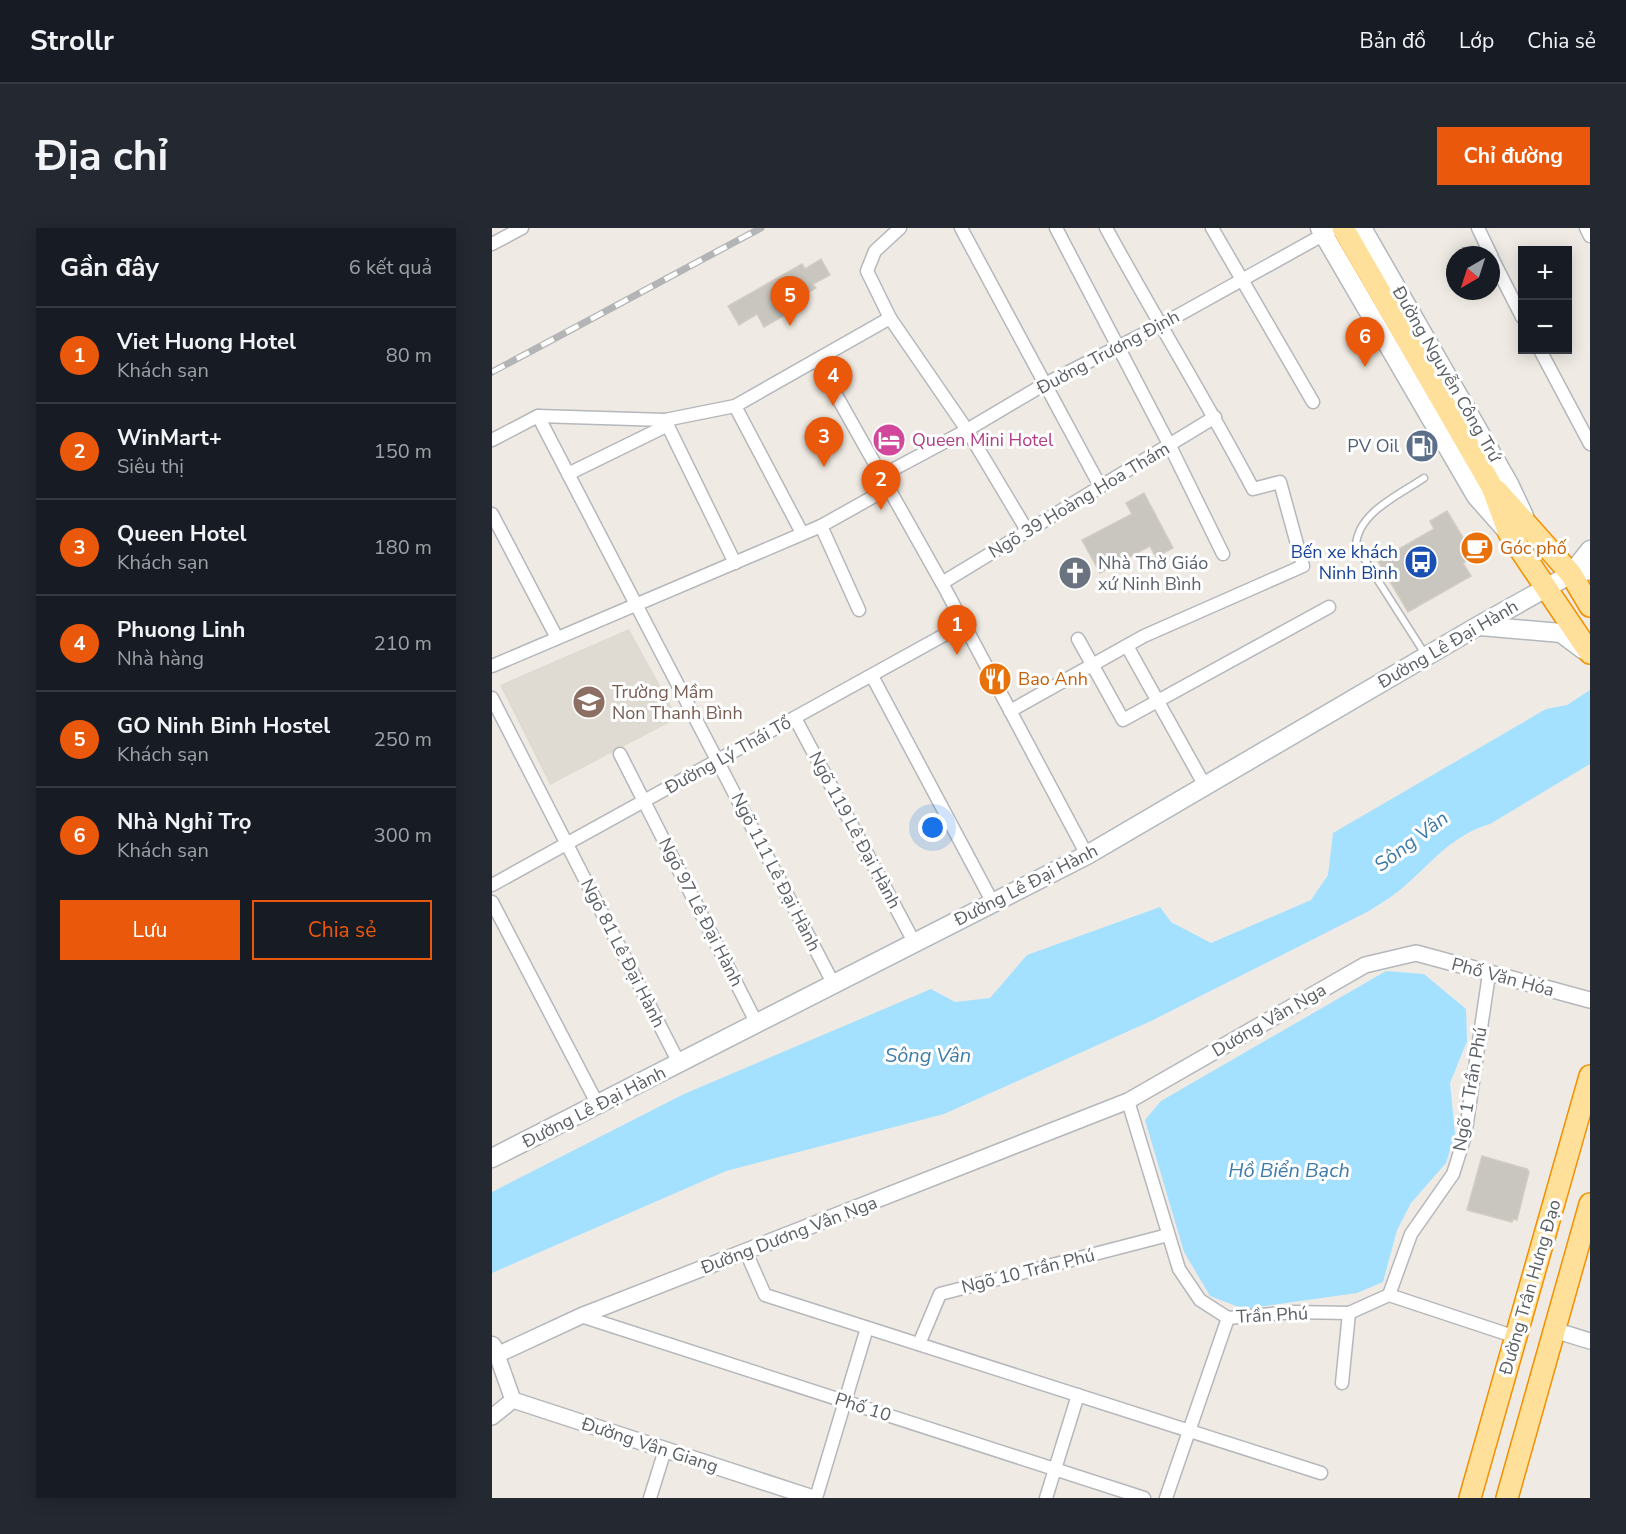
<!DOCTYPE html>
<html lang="vi">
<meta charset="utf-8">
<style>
:root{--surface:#171b24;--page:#242831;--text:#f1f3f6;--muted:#9ea1a6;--line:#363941;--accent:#ea580c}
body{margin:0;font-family:"Nunito Sans",sans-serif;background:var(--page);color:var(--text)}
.controls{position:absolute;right:18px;top:18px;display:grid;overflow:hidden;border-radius:0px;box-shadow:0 3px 15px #0003}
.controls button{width:54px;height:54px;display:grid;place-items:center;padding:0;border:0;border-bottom:2px solid var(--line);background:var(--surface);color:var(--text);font:30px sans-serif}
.compass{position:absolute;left:954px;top:18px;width:54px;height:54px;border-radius:50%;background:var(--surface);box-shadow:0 3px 15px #0003;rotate:219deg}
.you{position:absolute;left:441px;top:600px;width:21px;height:21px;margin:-15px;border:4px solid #fff;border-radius:50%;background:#1a73e8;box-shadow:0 0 0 9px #1a73e833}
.badge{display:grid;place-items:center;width:39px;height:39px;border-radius:50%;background:var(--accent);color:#fff;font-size:20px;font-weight:700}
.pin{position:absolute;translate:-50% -50px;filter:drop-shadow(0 2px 3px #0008)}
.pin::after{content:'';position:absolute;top:32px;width:21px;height:18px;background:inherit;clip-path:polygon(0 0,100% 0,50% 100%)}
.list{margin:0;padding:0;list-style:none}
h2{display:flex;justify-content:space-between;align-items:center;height:78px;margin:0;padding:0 24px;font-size:26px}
h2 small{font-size:20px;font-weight:400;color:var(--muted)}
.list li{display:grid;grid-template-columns:39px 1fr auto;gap:18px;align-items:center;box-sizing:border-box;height:96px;padding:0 24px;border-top:2px solid var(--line)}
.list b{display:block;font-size:22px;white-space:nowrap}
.list p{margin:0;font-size:20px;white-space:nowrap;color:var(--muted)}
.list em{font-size:20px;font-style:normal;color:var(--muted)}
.actions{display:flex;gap:12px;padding:18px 24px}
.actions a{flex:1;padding:14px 0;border:2px solid var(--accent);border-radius:0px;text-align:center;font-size:21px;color:var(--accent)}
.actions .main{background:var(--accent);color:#fff}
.map{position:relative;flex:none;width:1098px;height:1270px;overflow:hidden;border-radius:0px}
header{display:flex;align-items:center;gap:36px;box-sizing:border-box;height:84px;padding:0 30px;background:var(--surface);border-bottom:2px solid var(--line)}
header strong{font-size:28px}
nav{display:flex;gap:33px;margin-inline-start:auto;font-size:21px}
.intro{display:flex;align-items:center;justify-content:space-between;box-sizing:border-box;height:144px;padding:0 36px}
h1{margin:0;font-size:42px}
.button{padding:15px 27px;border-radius:0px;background:var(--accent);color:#fff;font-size:21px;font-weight:700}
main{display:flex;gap:36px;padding:0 36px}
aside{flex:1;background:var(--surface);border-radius:0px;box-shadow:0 3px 15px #0003}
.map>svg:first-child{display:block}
</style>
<header>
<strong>Strollr</strong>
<nav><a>Bản đồ</a><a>Lớp</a><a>Chia sẻ</a></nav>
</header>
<div class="intro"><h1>Địa chỉ</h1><a class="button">Chỉ đường</a></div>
<main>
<aside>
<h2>Gần đây<small>6 kết quả</small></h2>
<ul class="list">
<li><span class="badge">1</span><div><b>Viet Huong Hotel</b><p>Khách sạn</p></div><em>80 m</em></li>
<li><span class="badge">2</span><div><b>WinMart+</b><p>Siêu thị</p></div><em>150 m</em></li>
<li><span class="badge">3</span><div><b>Queen Hotel</b><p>Khách sạn</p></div><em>180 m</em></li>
<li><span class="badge">4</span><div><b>Phuong Linh</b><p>Nhà hàng</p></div><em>210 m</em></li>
<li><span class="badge">5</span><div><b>GO Ninh Binh Hostel</b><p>Khách sạn</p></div><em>250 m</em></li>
<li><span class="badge">6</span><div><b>Nhà Nghỉ Trọ</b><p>Khách sạn</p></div><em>300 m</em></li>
</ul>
<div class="actions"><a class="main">Lưu</a><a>Chia sẻ</a></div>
</aside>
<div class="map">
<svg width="1098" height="1270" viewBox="0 0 1098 1270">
<rect width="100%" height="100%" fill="#efebe4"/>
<!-- education -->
<polygon fill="#dfdad2" points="137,401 186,490 58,557 8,457"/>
<!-- water -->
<g fill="#a4e0ff">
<path d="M1098,462V536L998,596C959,607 938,637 908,662C898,670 887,676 877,683L659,793L452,886L234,943L0,1045V964L192,866L439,761L463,774L498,770L535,727L668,679L679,694L719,715L819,672L836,647L841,605L1054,481L1075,477Z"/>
<polygon points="894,743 932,746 974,781 975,813 958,855 963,906 954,935 919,975 905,1002 891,1054 865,1065 752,1081 718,1068 692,1024 653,892 669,873"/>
</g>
<!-- building -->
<g fill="#c9c6c0" stroke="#d3ccc2" stroke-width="1.5">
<polygon points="329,31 338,47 321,56 324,60 310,68 314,75 272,99 265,86 247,97 236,78 310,36 313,41"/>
<polygon points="652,265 681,320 664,329 658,318 608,345 590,312 640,286 634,275"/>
<polygon points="955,283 982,328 971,335 979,348 916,384 886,333 942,301 938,293"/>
<polygon points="990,928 1035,941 1037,944 1025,992 1021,991 1020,994 975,982"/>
</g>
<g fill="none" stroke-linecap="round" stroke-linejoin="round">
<!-- service casing -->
<g stroke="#b5b7bb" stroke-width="9">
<path id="service" d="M932,250C907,267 865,285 864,318L933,426"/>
</g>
<!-- minor casing -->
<g stroke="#b5b7bb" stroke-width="15">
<g id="minor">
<polyline points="469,0 608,258"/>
<polyline points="564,0 678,218 731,326"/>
<polyline points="720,0 821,174"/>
<polyline points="986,0 999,27"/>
<polyline points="1094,0 1098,8"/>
<polyline points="0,16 30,0"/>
<polyline points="999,28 1030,89"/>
<polyline points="398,90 475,202 536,304"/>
<polyline points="1048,122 1098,216"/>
<polyline points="325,133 450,355 595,627"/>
<polyline points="243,178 310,305"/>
<polyline points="46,188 341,755"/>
<polyline points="173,192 243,335"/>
<polyline points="0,212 46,188 173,192 243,178 398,90 375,43 383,23 408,0"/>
<polyline points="76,246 176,197"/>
<polyline points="389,248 475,202 551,157 667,98 838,3"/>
<polyline points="0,286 65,410"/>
<polyline points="329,298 367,382"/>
<polyline points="450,355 723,189"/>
<polyline points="586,411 631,492 837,379"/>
<polyline points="635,418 713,558"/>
<polyline points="0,438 329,298 395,261"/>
<polyline points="380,448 501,675"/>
<polyline points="0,470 187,835"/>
<path d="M518,483L652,408L811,338L788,254L761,261C714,172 662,88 614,0"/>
<polyline points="303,490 422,714"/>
<polyline points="128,526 264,794"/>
<polyline points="0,657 472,396"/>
<polyline points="0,674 106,877"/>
<polyline points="636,873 687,1041 708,1072 736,1090 801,1084 857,1085 897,1067 1024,1109"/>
<polyline points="254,1024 273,1067 829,1245"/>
<polyline points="897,1067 919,1006 961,946 973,908 997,746"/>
<polyline points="89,1088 652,1270"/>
<polyline points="427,1116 448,1066 676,1007"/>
<polyline points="850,1155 857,1085"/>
<polyline points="158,1270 173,1222"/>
<polyline points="324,1270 375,1100"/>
<polyline points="554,1270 586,1167"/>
<polyline points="674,1270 736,1090"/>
</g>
</g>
<!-- tertiary casing -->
<g stroke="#b5b7bb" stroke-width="18">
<g id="tertiary">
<polyline points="1062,1102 1098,1113"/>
<polyline points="21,1172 5,1127 89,1088 636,873 873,737 924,725 1098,772"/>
<polyline points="0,1189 21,1172 321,1270"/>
</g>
</g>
<!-- secondary casing -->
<g stroke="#b3b8bc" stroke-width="21">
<g id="secondary">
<polyline points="828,0 984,268 1014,302"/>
<polyline points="870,0 1017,256 1032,288"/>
<polyline points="1079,346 1098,322"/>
<polyline points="988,398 1069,405 1092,422"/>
<polyline points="0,930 595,627 986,398 1079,346 1098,342"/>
<polyline points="0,1118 5,1127"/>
</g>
</g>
<!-- trunk casing -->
<g stroke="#f39000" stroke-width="24">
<g id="trunk">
<polyline points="851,0 1000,259 1017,305 1098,425"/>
<polyline points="1005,263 1079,346 1098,378"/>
<polyline points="978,1270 1098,848"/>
<polyline points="1015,1270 1098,976"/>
</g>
</g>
<!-- service -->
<use href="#service" stroke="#fff" stroke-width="6"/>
<!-- minor -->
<use href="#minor" stroke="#fff" stroke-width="12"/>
<!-- tertiary -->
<use href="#tertiary" stroke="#fff" stroke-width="15"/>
<!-- secondary -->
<use href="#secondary" stroke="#fff" stroke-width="18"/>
<!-- trunk -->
<use href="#trunk" stroke="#fee09a" stroke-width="21"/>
<!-- rail casing -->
<g stroke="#b3b4b5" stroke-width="7">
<polyline id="rail" points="0,144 269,0"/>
</g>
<!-- rail -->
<use href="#rail" stroke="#fff" stroke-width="4.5" stroke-dasharray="14" stroke-linecap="butt"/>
</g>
<!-- icons -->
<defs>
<g id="hotel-disc" transform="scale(1.725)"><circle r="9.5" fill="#d1479c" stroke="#fff"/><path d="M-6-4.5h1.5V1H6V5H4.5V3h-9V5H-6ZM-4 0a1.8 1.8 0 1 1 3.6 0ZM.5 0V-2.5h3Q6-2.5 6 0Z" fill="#fff"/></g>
<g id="fuel-disc" transform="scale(1.725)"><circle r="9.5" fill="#5c6f8a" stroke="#fff"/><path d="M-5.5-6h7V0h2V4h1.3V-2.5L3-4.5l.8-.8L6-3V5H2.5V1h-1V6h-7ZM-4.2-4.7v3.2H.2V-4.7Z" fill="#fff"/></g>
<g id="cafe-disc" transform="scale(1.725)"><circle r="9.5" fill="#e8710a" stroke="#fff"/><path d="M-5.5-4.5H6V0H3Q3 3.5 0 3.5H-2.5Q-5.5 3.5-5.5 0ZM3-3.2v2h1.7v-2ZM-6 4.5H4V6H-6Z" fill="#fff"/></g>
<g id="bus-disc" transform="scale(1.725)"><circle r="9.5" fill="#1a4fb4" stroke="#fff"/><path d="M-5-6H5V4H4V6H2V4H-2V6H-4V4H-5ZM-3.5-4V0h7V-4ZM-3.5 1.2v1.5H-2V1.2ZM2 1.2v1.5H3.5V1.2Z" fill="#fff"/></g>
<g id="church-disc" transform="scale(1.725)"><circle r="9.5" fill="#6b7280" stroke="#fff"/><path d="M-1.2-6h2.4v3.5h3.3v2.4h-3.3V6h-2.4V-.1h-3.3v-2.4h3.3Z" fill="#fff"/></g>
<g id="restaurant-disc" transform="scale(1.725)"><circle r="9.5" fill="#e8710a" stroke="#fff"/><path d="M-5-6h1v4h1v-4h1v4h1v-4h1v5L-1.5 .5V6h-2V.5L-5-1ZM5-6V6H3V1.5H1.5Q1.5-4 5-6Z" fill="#fff"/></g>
<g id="school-disc" transform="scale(1.725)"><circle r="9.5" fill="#8d6e63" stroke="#fff"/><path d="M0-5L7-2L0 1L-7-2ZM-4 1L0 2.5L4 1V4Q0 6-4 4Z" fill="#fff"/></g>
</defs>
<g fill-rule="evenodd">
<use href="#hotel-disc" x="397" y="212"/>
<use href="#fuel-disc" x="930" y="218"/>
<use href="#cafe-disc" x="985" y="320"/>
<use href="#bus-disc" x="929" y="334"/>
<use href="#church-disc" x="583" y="345"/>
<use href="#restaurant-disc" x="503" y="451"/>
<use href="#school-disc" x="97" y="474"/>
</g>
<g text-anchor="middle" stroke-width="6" stroke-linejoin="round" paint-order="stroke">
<!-- street labels -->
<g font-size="18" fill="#5c6165" stroke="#fff">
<text transform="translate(616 124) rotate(-28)" y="6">Đuờng Trương Định</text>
<text transform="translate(955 146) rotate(60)" y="6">Đường Nguyễn Công Trứ</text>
<text transform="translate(587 272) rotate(-31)" y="6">Ngõ 39 Hoàng Hoa Thám</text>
<text transform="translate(956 416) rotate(-30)" y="6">Đường Lê Đại Hành</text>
<text transform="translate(236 527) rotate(-29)" y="6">Đường Lý Thái Tổ</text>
<text transform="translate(363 602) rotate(62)" y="6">Ngõ 119 Lê Đại Hành</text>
<text transform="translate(284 644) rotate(63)" y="6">Ngõ 111 Lê Đại Hành</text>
<text transform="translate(534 657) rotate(-27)" y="6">Đường Lê Đại Hành</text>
<text transform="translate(209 684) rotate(63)" y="6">Ngõ 97 Lê Đại Hành</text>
<text transform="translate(131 725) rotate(63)" y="6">Ngõ 81 Lê Đại Hành</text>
<text transform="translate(1011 749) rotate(15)" y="6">Phố Văn Hóa</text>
<text transform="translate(777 792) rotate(-30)" y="6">Dương Vân Nga</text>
<text transform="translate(978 861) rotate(-80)" y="6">Ngõ 1 Trần Phú</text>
<text transform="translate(102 879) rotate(-27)" y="6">Đường Lê Đại Hành</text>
<text transform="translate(297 1007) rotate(-21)" y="6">Đường Dương Vân Nga</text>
<text transform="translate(536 1043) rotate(-14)" y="6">Ngõ 10 Trần Phú</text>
<text transform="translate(1038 1059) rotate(-74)" y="6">Đường Trân Hưng Đạo</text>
<text transform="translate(780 1087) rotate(-3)" y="6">Trần Phú</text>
<text transform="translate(371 1179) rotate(18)" y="6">Phố 10</text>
<text transform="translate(158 1217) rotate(18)" y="6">Đường Vân Giang</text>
</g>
<!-- hotel labels -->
<g font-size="18" fill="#b23c85" stroke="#fff" text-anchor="start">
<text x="420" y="218">Queen Mini Hotel</text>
</g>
<!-- service labels -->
<g font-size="18" fill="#4e5e75" stroke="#fff" text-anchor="end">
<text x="907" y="224">PV Oil</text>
</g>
<!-- food labels -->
<g font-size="18" fill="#c56008" stroke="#fff" text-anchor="start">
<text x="1008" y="326">Góc phố</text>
<text x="526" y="457">Bao Anh</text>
</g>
<!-- transit labels -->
<g font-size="18" fill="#164399" stroke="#fff" text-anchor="end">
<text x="906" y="330">Bến xe khách<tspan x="906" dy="21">Ninh Bình</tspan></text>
</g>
<!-- worship labels -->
<g font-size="18" fill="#5b616d" stroke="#fff" text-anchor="start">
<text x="606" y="341">Nhà Thờ Giáo<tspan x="606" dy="21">xứ Ninh Bình</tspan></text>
</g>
<!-- education labels -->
<g font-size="18" fill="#785e54" stroke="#fff" text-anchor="start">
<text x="120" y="470">Trường Mầm<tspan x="120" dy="21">Non Thanh Bình</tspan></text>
</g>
<!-- water labels -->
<g font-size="20" font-style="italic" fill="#3d7ba9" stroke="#fff">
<text transform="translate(919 613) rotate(-37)" y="7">Sông Vân</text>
<text x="436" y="834">Sông Vân</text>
<text x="797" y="949">Hồ Biển Bạch</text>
</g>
</g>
</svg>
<div class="controls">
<button>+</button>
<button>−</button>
</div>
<svg class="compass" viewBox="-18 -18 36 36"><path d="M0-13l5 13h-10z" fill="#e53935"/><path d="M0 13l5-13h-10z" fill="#9ea1a6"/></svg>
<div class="you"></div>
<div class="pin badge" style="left:465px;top:427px">1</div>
<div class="pin badge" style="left:389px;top:282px">2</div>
<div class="pin badge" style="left:332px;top:239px">3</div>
<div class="pin badge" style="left:341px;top:178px">4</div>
<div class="pin badge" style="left:298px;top:98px">5</div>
<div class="pin badge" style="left:873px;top:139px">6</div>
</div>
</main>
